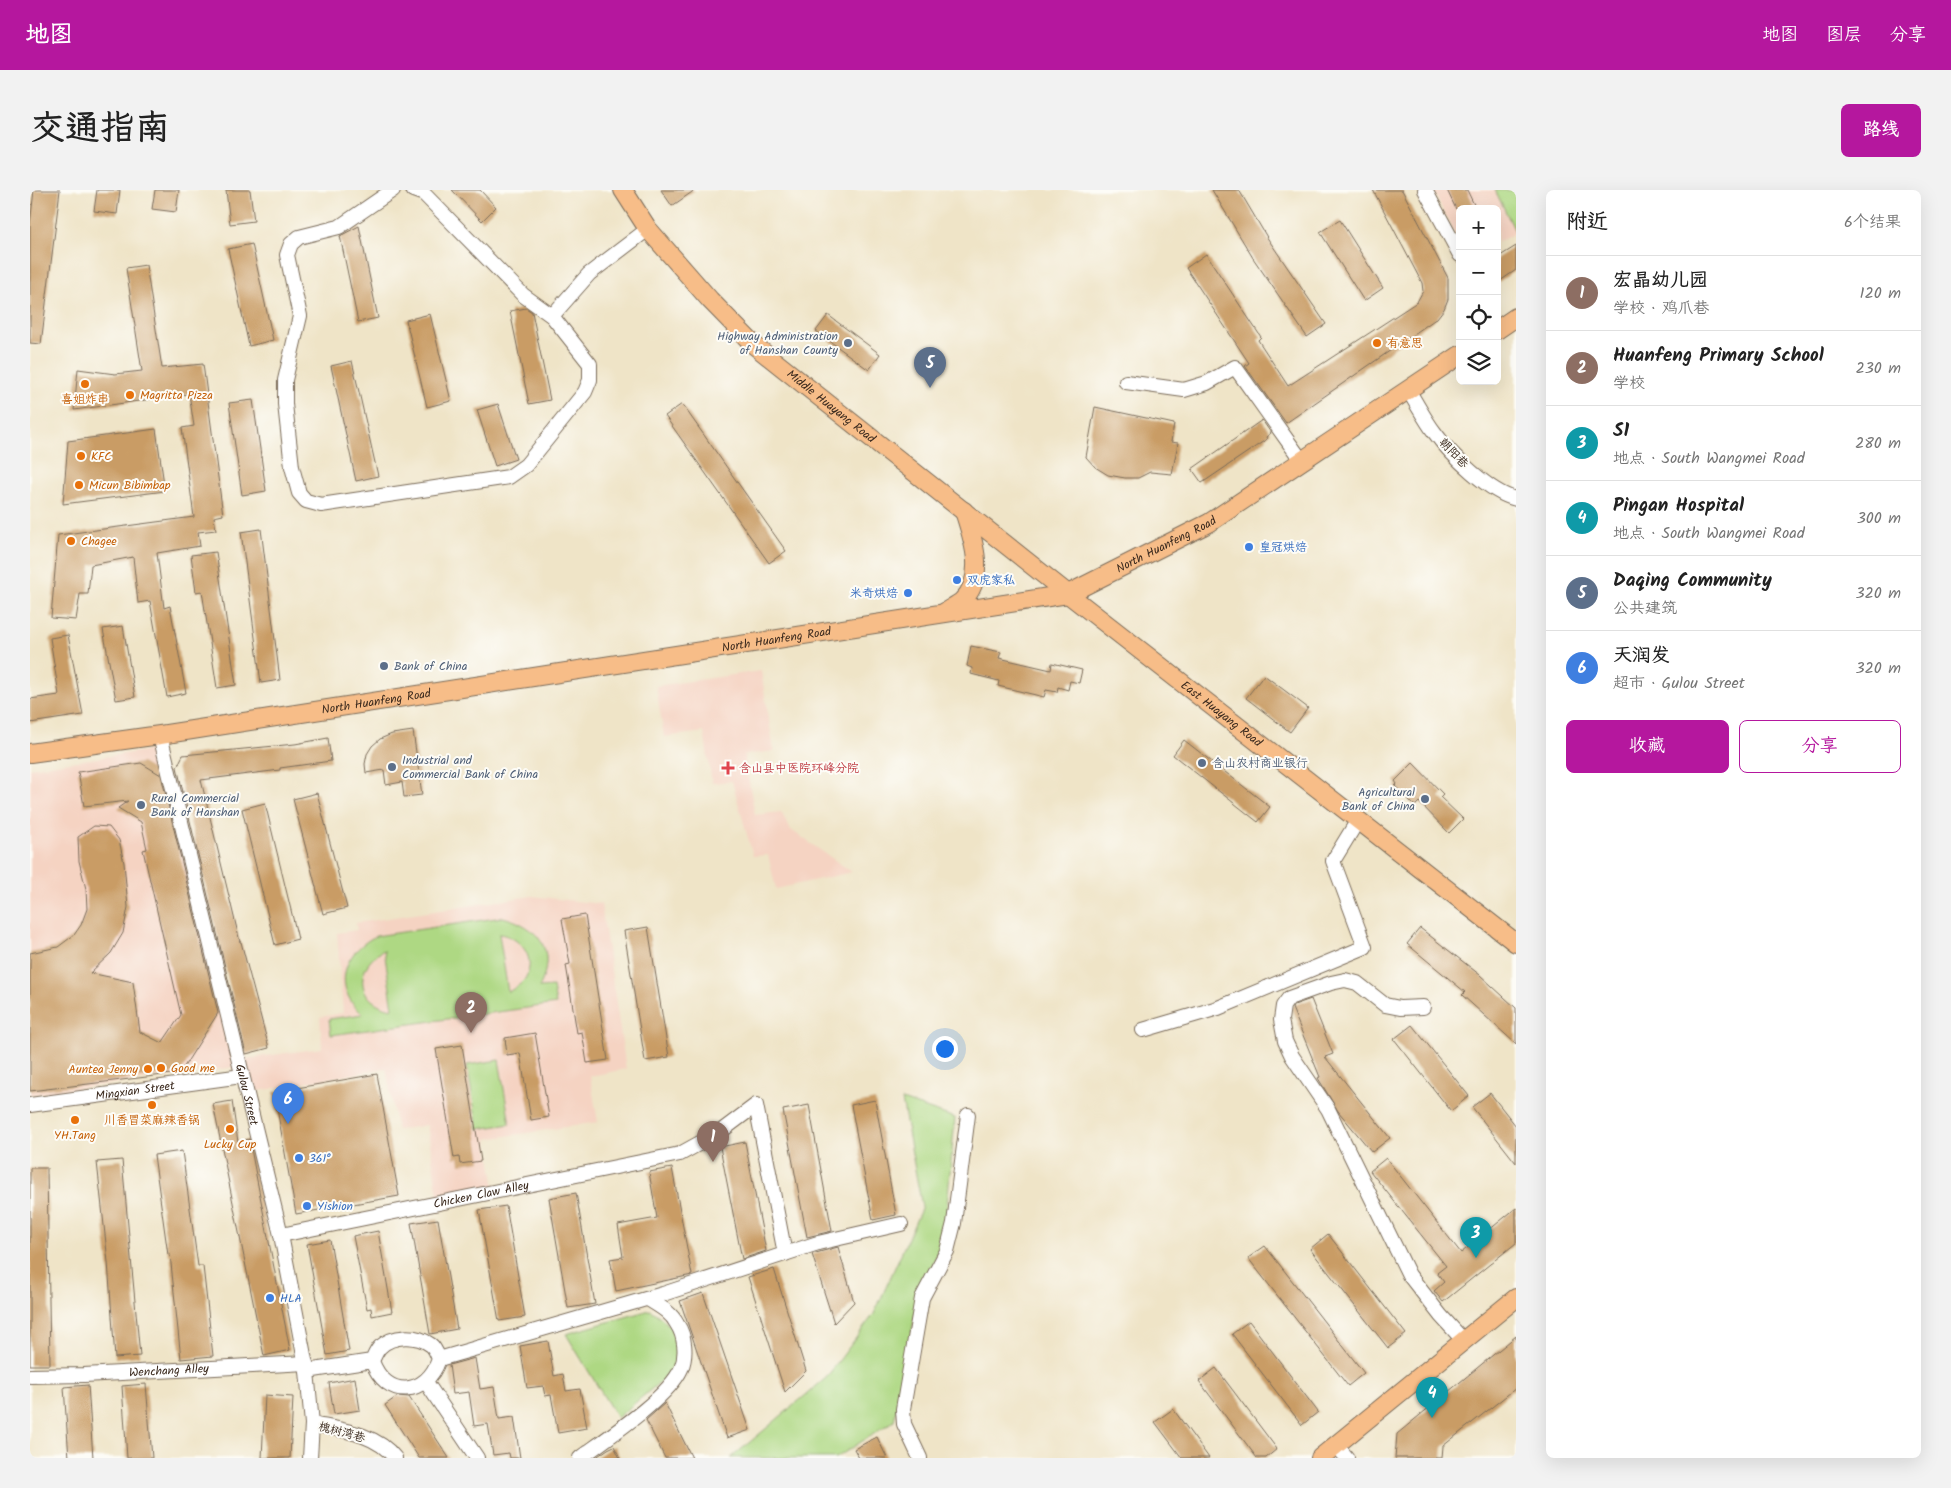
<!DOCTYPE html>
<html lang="zh">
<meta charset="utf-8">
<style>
:root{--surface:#fff;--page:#f2f2f2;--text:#222;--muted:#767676;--line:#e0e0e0;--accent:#b5179e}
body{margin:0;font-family:Kalam,"LXGW WenKai TC",sans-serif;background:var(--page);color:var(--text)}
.controls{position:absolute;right:15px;top:15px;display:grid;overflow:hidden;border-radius:8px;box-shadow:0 5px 20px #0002}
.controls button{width:45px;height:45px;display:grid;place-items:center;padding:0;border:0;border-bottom:1px solid var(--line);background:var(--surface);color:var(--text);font:25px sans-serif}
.you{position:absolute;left:914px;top:858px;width:18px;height:18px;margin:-12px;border:4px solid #fff;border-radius:50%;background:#1a73e8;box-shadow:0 0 0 8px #1a73e833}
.badge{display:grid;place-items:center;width:32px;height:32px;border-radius:50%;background:var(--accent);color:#fff;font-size:16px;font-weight:700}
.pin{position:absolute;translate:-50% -41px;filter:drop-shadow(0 1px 2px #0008)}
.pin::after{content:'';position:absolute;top:26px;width:18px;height:15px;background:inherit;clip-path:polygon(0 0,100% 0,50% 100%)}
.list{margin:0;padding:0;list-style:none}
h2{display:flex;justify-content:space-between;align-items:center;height:65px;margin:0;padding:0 20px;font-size:21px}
h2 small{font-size:16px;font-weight:400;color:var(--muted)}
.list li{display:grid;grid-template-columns:32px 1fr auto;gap:15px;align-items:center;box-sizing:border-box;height:75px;padding:0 20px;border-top:1px solid var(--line)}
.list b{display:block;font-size:19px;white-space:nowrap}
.list p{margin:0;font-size:16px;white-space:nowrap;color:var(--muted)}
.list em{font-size:16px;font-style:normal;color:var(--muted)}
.actions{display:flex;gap:10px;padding:15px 20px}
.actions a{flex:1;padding:11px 0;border:1px solid var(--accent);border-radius:8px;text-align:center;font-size:18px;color:var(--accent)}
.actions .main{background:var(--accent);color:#fff}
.icon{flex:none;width:28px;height:28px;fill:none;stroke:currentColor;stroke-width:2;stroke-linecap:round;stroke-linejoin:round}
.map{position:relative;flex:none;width:1486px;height:1268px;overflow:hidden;border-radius:8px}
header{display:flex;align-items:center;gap:30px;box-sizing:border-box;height:70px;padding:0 25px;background:var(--accent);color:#fff}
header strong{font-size:24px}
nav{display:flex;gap:28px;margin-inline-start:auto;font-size:18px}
.intro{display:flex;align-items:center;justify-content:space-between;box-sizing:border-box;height:120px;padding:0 30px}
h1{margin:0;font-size:35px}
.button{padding:12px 22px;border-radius:8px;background:var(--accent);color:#fff;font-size:18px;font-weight:700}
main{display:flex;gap:30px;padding:0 30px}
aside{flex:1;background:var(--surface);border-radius:8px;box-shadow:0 5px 20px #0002}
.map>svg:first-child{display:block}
</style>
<header>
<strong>地图</strong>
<nav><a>地图</a><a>图层</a><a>分享</a></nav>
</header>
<div class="intro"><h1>交通指南</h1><a class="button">路线</a></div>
<main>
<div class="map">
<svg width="1486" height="1268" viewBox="0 0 1486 1268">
<rect width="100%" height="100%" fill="#fdfcf7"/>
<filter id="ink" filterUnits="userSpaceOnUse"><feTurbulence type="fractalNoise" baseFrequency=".02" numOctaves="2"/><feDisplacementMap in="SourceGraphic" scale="10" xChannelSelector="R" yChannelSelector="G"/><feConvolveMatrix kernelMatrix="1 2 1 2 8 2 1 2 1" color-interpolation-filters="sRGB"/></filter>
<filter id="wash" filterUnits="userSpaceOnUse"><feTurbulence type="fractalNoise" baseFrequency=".0096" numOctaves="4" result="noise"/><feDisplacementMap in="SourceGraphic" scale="20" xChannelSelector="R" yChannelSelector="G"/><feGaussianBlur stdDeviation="1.12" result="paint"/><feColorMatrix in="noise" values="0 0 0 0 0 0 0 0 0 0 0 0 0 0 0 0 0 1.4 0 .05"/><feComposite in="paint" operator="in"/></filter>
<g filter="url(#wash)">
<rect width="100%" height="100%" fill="#efe4c7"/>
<!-- built -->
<g fill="#f5d3c2">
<polygon points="1403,0 1486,0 1486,42 1467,53 1467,19 1430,19 1430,55"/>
<polygon points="731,481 744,561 714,565 725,625 751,622 761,640 822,682 746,699 738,665 723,666 702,591 682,593 674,542 634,547 626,496"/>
<polygon points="128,559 206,877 0,905 0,578"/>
<polygon points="502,706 571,714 596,879 560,886 568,932 457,949 465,998 408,1006 397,935 367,940 356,878 223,902 215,869 292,858 290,827 313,823 307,743 327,740 326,733"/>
</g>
<!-- green -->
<g fill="#aed883" stroke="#748150" fill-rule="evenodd">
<polygon points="1465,0 1486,0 1486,43"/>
<path d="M473,727C510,737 527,761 509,798L523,797L526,814L301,845L299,829L333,824C302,799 312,763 346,746ZM469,744C488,746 507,766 496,787C492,794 485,798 478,802ZM354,760L363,818L362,819C326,812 323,778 354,760Z"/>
<polygon points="469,870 480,934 448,939 437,875"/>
<polygon points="872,910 925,928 914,1049 889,1105 864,1231 806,1268 701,1268 796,1188 844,1124 892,1017"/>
<path d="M620,1120C642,1133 656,1153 643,1178C637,1188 598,1218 587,1228L536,1144Z"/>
</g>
<g id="blocks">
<!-- building -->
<g fill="#c99c65">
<polygon points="4,0 30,0 11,154 0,153 0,35"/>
<polygon points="67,0 90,0 87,24 64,21"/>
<polygon points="125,0 149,0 146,22 122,19"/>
<polygon points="196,0 220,0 224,31 200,34"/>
<polygon points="422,0 450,0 466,17 452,31"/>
<polygon points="631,0 665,0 642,16"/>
<polygon points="1182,0 1209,0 1238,49 1296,134 1277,147 1223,68"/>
<polygon points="1343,0 1372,0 1418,88 1418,109 1414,119 1407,128 1256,233 1215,176 1219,173 1156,78 1176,64 1231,147 1228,150 1258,196 1387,112 1393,101 1392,93"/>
<polygon points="1417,0 1437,0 1446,19 1426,19"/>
<polygon points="1310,30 1353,98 1334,111 1290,42"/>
<polygon points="329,36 348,128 328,132 310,46"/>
<polygon points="222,54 243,150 219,156 198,59"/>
<polygon points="1486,56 1486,80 1467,93 1467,68"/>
<polygon points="116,75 132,178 173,174 193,325 184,327 186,340 168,342 170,356 127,363 134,418 140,416 156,503 137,507 120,411 108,413 103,367 61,375 58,404 50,404 46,430 21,428 28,345 164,327 152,238 164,236 159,204 44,220 48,179 85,184 112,181 96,78"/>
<polygon points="496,118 502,122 520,210 499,214 480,121"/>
<polygon points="400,124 421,211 397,217 376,130"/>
<polygon points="798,125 850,164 839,180 786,141"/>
<polygon points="322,171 348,286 326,291 301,176"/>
<polygon points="223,210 236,301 212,305 199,213"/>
<polygon points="468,214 486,269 465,276 447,220"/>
<polygon points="652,214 756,361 739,373 635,226"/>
<polygon points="1065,217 1144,234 1141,252 1148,253 1142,284 1120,282 1108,288 1095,288 1078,285 1065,277 1056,267"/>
<polygon points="1232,230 1241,243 1236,247 1237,249 1172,293 1162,279"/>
<polygon points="126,239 135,301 33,314 38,251"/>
<polygon points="231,339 250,490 231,493 211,342"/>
<polygon points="186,362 206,495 187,498 172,401 166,402 161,365"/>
<polygon points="93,436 105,507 86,510 73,439"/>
<polygon points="38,445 53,525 0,533 0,509 29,505 20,448"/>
<polygon points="941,456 971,462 969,468 1021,480 1022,473 1052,480 1049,493 1040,491 1038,500 1028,497 1027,502 1016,500 1014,507 968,496 969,491 941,484 942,478 937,476"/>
<polygon points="1234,485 1278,518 1260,542 1216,508"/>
<polygon points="383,541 392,605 374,607 372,592 356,595 354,580 336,583 335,574 337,564 342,556 350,549 362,544"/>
<polygon points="298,548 301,571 250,578 250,580 171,590 210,752 211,752 239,858 216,864 147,577 153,565 265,554"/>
<polygon points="1154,550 1240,617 1228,632 1143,565"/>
<polygon points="111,573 131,585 188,823 150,883 0,901 0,763 28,757 44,745 51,735 57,719 56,699 49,671 48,647 64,636 79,637 89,650 94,673 98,717 93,743 81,763 60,783 103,792 110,842 132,853 151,825 113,660 117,659 111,632 88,618 98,611 54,616 48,582"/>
<polygon points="1383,573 1413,604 1410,607 1433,629 1419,643 1389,612 1385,616 1365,596 1367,594 1365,591"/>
<polygon points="287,603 317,718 293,724 263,609"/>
<polygon points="235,613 268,749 245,755 212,619"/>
<polygon points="555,725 578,870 557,873 552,842 547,843 536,775 540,774 532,729"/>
<polygon points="618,737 639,867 615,871 594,741"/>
<polygon points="1390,738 1450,785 1486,818 1486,854 1432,805 1435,802 1377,754"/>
<polygon points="1281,809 1303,864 1295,867 1360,948 1342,962 1308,921 1288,888 1290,887 1262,818 1264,815"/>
<polygon points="1382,835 1439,906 1421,921 1364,849"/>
<polygon points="505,843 519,927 501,930 490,863 477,865 475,848"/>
<polygon points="432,855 451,971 430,974 429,967 424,968 406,859"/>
<polygon points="347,884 369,1006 266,1024 244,902"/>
<polygon points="1460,903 1486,936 1486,973 1442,917"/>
<polygon points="845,910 866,1025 843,1030 821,915"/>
<polygon points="202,911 208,952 219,949 260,1160 234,1166 183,914"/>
<polygon points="779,915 802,1041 777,1047 753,920"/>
<polygon points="715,952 736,1061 712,1069 690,957"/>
<polygon points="152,961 168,1076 173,1076 183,1166 151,1169 140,1064 138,1065 124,965"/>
<polygon points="1356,968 1431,1063 1486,1018 1486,1053 1413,1112 1404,1101 1414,1092 1407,1083 1416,1076 1340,981"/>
<polygon points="92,970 110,1166 85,1168 78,1072 67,972"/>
<polygon points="0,978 17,978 20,1175 0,1175"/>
<polygon points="642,978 662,1085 586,1101 580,1069 593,1067 588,1035 627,1028 619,982"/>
<polygon points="546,1003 565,1114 538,1118 519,1008"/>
<polygon points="476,1016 495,1127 469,1131 449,1020"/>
<polygon points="408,1029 427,1139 400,1144 381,1033"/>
<polygon points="348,1041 362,1122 342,1126 341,1118 337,1119 323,1046"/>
<polygon points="1298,1044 1376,1144 1358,1158 1280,1059"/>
<polygon points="300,1050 319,1161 297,1165 277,1054"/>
<polygon points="1235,1056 1334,1183 1318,1196 1218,1068"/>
<polygon points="808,1057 824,1112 804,1133 782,1064"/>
<polygon points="744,1079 776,1181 755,1202 718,1087"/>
<polygon points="673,1103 720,1240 697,1248 650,1111"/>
<polygon points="1219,1131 1288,1222 1272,1235 1202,1144"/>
<polygon points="1486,1146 1486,1198 1413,1256 1412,1268 1365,1268 1367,1244"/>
<polygon points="518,1151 524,1186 533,1184 536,1201 550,1199 557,1238 528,1243 521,1205 515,1206 513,1196 497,1198 490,1156"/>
<polygon points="445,1168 450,1199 464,1197 469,1229 484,1227 490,1268 480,1268 479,1263 463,1265 458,1234 444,1236 439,1202 423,1204 419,1175"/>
<polygon points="1186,1178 1247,1259 1236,1268 1227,1268 1169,1191"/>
<polygon points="325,1188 330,1220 304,1224 299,1193"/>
<polygon points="116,1194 122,1268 97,1268 92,1196"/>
<polygon points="58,1195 63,1268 39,1268 34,1197"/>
<polygon points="235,1205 263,1207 260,1268 232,1268"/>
<polygon points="368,1206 379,1207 419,1268 389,1268 355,1215"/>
<polygon points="635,1213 662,1268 635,1268 616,1230"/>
<polygon points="1143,1219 1179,1268 1152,1268 1125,1232"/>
<polygon points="847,1247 857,1268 829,1268 824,1259"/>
<polygon points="584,1256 590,1268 565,1268 578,1259"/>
</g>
</g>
</g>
<g filter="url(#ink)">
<use href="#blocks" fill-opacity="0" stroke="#7a6b59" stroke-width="1"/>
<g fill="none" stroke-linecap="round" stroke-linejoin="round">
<!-- minor casing -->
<g stroke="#7a6b59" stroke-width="16">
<g id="minor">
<polyline points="363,0 309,37 269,47 261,54 257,65 270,126 255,190 255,214 262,277 269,303 276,311 291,315 479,287 496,275 555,202 560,190 560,174 522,126 493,105 394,4 383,0"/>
<polyline points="1395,0 1430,65"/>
<polyline points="522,126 559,84 618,39"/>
<polyline points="1096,192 1154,200 1177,193 1205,177 1272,271"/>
<path d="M1378,200C1387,214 1395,230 1405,243C1421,265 1460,303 1486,309"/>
<path id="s1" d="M130,545L251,1045L277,1181L282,1234L280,1268"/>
<polyline points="1393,817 1370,818 1355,815 1327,793 1315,790 1301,793 1259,808 1253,816 1251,830 1255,851 1262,866 1298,919 1379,1085 1411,1126 1434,1151"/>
<polyline points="1113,840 1188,818 1335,757 1303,671 1328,630"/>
<path id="s2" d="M0,915L212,886"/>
<path id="s3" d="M251,1045L650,964L690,942L726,915L755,1064"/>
<polyline points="409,1169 633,1104 788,1053 871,1034"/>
<path d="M277,1181L342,1171C356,1210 397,1206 409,1169C407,1164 405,1158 401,1155C386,1144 363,1145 350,1157C346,1161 344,1167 342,1171"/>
<path id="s4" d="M0,1186L54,1185L276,1173"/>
<polyline points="396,1192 447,1268"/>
<path d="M282,1234C311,1240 346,1243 365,1268"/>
<polyline points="1307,1256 1317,1268"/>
<path d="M550,1268C577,1248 638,1208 651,1179C657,1165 655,1146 647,1134C641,1122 629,1116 618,1109"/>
<polyline points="890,1268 874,1234 873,1219 892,1108 917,1061 924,1033 938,925"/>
</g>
</g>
<!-- major casing -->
<g stroke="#7a6b59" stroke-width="20">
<g id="major">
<path id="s5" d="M593,0L618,39L680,110L724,155L1038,404L1486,753"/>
<polyline points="1467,140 1486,127"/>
<path d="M915,422C921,418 927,415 932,411C957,387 943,349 934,321"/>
<path id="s6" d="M0,563L130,545L1038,404L1179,333L1430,165"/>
<polyline points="1290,1268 1486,1108"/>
</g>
</g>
<!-- minor -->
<use href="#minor" stroke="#fff" stroke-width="14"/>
<!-- major -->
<use href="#major" stroke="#f7bd88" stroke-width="18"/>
</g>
</g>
<!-- markers -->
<g fill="#5c6f8a" stroke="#fdfcf7" stroke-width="2">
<circle cx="818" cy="153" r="5"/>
<circle cx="354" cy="476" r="5"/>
<circle cx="1172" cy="573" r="5"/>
<circle cx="362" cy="577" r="5"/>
<circle cx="1395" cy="609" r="5"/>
<circle cx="111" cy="615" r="5"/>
</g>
<g fill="#e8710a" stroke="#fdfcf7" stroke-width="2">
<circle cx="1347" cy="153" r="5"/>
<circle cx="55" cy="194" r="5"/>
<circle cx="100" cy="205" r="5"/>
<circle cx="51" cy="266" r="5"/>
<circle cx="49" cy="295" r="5"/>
<circle cx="41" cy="351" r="5"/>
<circle cx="131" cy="878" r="5"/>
<circle cx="118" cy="879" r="5"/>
<circle cx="122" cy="915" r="5"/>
<circle cx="45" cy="930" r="5"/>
<circle cx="200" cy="939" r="5"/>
</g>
<g fill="#3f7fe0" stroke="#fdfcf7" stroke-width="2">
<circle cx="1219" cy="357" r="5"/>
<circle cx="927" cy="390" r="5"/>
<circle cx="878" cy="403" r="5"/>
<circle cx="269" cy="968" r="5"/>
<circle cx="277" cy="1016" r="5"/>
<circle cx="240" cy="1108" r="5"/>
</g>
<path fill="#e0444e" stroke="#fdfcf7" stroke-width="2" d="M695.5 570.5h5v5h5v5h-5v5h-5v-5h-5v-5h5z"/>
<g text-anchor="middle" stroke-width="4" stroke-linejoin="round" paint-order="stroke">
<!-- service labels -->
<g font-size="12" fill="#4e5e75" stroke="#fdfcf7" text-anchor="start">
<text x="808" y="150" text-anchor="end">Highway Administration<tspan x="808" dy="14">of Hanshan County</tspan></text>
<text x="364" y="480">Bank of China</text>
<text x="372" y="574">Industrial and<tspan x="372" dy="14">Commercial Bank of China</tspan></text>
<text x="1182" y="577">含山农村商业银行</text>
<text x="1385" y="606" text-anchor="end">Agricultural<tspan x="1385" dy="14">Bank of China</tspan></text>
<text x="121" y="612">Rural Commercial<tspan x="121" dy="14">Bank of Hanshan</tspan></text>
</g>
<!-- food labels -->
<g font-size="12" fill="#c56008" stroke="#fdfcf7" text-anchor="start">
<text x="1357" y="157">有意思</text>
<text x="110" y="209">Magritta Pizza</text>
<text x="55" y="213" text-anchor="middle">喜姐炸串</text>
<text x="61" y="270">KFC</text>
<text x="59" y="299">Micun Bibimbap</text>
<text x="51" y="355">Chagee</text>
<text x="141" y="882">Good me</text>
<text x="108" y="883" text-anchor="end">Auntea Jenny</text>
<text x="122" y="934" text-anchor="middle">川香冒菜麻辣香锅</text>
<text x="45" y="949" text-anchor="middle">YH.Tang</text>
<text x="200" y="958" text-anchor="middle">Lucky Cup</text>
</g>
<!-- street labels -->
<g font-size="12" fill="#3b2a1e" stroke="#fdfcf7">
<text dy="4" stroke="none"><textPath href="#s5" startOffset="302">Middle Huayang Road</textPath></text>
<text transform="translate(1424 263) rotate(46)" y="4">朝阳巷</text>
<text dy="4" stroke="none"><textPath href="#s6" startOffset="1160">North Huanfeng Road</textPath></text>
<text dy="4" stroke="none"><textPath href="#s6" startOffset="755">North Huanfeng Road</textPath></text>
<text dy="4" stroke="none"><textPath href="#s6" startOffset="350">North Huanfeng Road</textPath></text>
<text dy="4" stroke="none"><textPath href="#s5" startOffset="799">East Huayang Road</textPath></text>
<text dy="4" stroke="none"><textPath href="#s2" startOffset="106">Mingxian Street</textPath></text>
<text dy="4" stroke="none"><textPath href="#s1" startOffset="370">Gulou Street</textPath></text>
<text dy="4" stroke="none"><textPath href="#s3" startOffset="204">Chicken Claw Alley</textPath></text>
<text dy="4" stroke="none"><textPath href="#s4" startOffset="139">Wenchang Alley</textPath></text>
<text transform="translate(312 1242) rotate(15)" y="4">槐树湾巷</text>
</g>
<!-- shop labels -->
<g font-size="12" fill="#366cbe" stroke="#fdfcf7" text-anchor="start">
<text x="1229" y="361">皇冠烘焙</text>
<text x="937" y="394">双虎家私</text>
<text x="868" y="407" text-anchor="end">米奇烘焙</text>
<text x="279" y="972">361°</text>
<text x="287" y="1020">Yishion</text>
<text x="250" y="1112">HLA</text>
</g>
<!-- health labels -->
<g font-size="12" fill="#be3a42" stroke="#fdfcf7" text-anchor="start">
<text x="709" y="582">含山县中医院环峰分院</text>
</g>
</g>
</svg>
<div class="controls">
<button>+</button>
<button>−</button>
<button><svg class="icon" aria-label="locate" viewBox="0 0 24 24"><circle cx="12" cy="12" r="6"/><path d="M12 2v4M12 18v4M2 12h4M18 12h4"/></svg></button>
<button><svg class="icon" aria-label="layers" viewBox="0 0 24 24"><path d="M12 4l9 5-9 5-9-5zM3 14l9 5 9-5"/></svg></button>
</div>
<div class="you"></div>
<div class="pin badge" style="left:683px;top:972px;background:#8d6e63">1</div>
<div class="pin badge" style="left:441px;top:843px;background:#8d6e63">2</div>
<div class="pin badge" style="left:1446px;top:1068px;background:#0f9aa8">3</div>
<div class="pin badge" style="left:1402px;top:1228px;background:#0f9aa8">4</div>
<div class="pin badge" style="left:900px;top:198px;background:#5c6f8a">5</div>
<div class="pin badge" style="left:258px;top:934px;background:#3f7fe0">6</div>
</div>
<aside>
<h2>附近<small>6个结果</small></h2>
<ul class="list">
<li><span class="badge" style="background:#8d6e63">1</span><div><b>宏晶幼儿园</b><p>学校 · 鸡爪巷</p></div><em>120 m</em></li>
<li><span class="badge" style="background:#8d6e63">2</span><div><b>Huanfeng Primary School</b><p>学校</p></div><em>230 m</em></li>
<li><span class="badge" style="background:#0f9aa8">3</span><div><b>S1</b><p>地点 · South Wangmei Road</p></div><em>280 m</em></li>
<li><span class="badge" style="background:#0f9aa8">4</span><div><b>Pingan Hospital</b><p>地点 · South Wangmei Road</p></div><em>300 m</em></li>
<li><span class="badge" style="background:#5c6f8a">5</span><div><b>Daqing Community</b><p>公共建筑</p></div><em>320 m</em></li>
<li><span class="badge" style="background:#3f7fe0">6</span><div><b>天润发</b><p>超市 · Gulou Street</p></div><em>320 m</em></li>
</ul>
<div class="actions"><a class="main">收藏</a><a>分享</a></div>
</aside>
</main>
